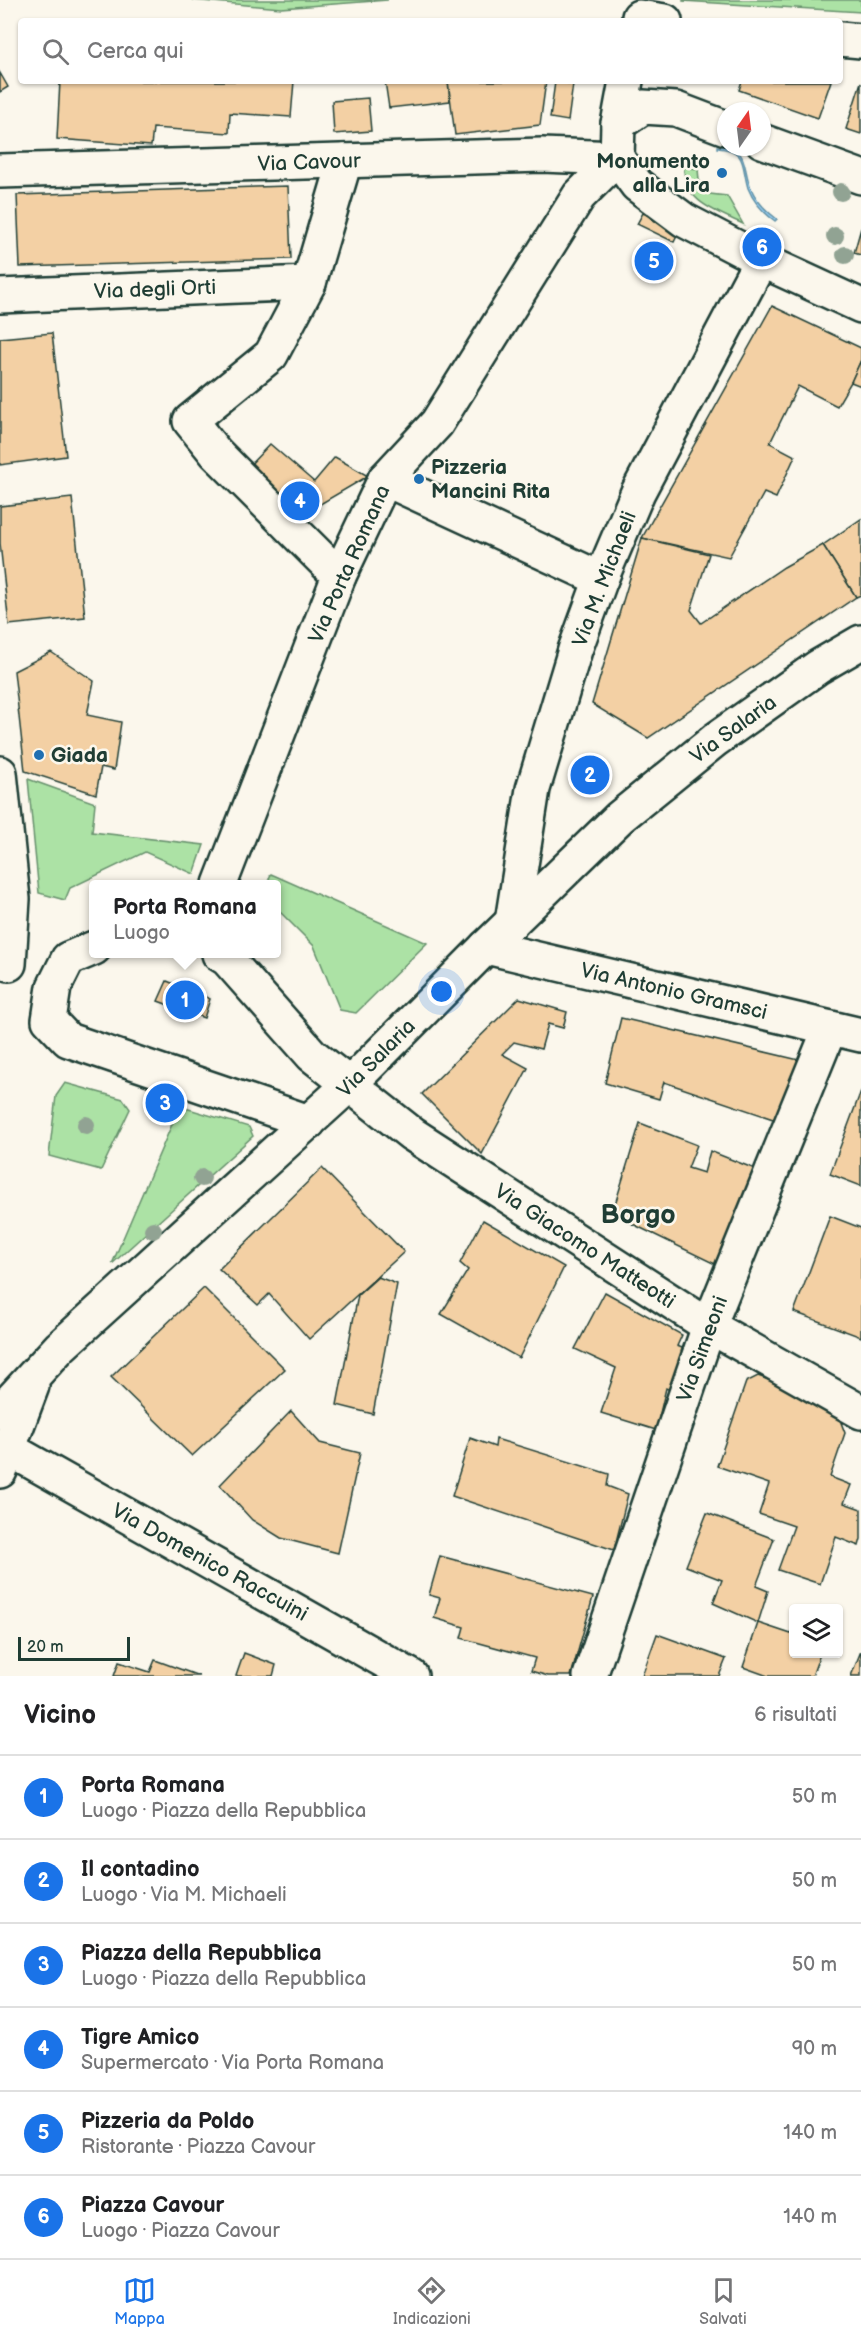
<!DOCTYPE html>
<html lang="it">
<meta charset="utf-8">
<style>
:root{--surface:#fff;--page:#f2f2f2;--text:#202124;--muted:#757577;--line:#e0e0e0;--accent:#1a73e8}
body{margin:0;font-family:"Balsamiq Sans",sans-serif;background:var(--page);color:var(--text)}
.controls{position:absolute;right:18px;bottom:18px;display:grid;overflow:hidden;border-radius:6px;box-shadow:0 2px 4px #0004}
.controls button{width:54px;height:54px;display:grid;place-items:center;padding:0;border:0;border-bottom:2px solid var(--line);background:var(--surface);color:var(--text);font:30px sans-serif}
.compass{position:absolute;left:717px;top:102px;width:54px;height:54px;border-radius:50%;background:var(--surface);box-shadow:0 2px 4px #0004;rotate:14deg}
.scale{position:absolute;left:18px;bottom:15px;width:112px;box-sizing:border-box;padding-left:6px;border:3px solid #1f3d34;border-top:0;font-size:16px;line-height:21px;white-space:nowrap;color:#1f3d34;-webkit-text-stroke:4px #fbf7ec;paint-order:stroke}
.you{position:absolute;left:442px;top:992px;width:21px;height:21px;margin:-15px;border:4px solid #fff;border-radius:50%;background:#1a73e8;box-shadow:0 0 0 9px #1a73e833}
.badge{display:grid;place-items:center;width:39px;height:39px;border-radius:50%;background:var(--accent);color:#fff;font-size:20px;font-weight:700}
.pin{position:absolute;translate:-50% -50%;border:3px solid #fff;box-shadow:0 2px 6px #0006}
.popup{position:absolute;left:89px;top:880px;width:192px;height:78px;box-sizing:border-box;display:grid;place-content:center;border-radius:6px;background:var(--surface);filter:drop-shadow(0 2px 4px #0005);font-size:20px;white-space:nowrap;color:var(--muted)}
.popup b{font-size:22px;color:var(--text)}
.popup::after{content:'';position:absolute;left:50%;top:100%;margin-left:-12px;border:12px solid transparent;border-top-color:var(--surface)}
.list{margin:0;padding:0;list-style:none}
h2{display:flex;justify-content:space-between;align-items:center;height:78px;margin:0;padding:0 24px;font-size:26px}
h2 small{font-size:20px;font-weight:400;color:var(--muted)}
.list li{display:grid;grid-template-columns:39px 1fr auto;gap:18px;align-items:center;box-sizing:border-box;height:84px;padding:0 24px;border-top:2px solid var(--line)}
.list b{display:block;font-size:22px;white-space:nowrap}
.list p{margin:0;font-size:20px;white-space:nowrap;color:var(--muted)}
.list em{font-size:20px;font-style:normal;color:var(--muted)}
.icon{flex:none;width:33px;height:33px;fill:none;stroke:currentColor;stroke-width:2;stroke-linecap:round;stroke-linejoin:round}
.map{position:relative;flex:none;width:861px;height:1676px;overflow:hidden}
.search{position:absolute;background:var(--surface);box-shadow:0 2px 4px #0004;left:18px;right:18px;top:18px;height:66px;display:flex;align-items:center;gap:15px;box-sizing:border-box;padding:0 21px;border-radius:6px;color:var(--muted);font-size:22px}
.sheet{height:582px;background:var(--surface)}
nav{display:flex;justify-content:space-around;align-items:center;box-sizing:border-box;height:84px;border-top:2px solid var(--line);background:var(--surface);font-size:16px;color:var(--muted)}
nav a{display:grid;justify-items:center;gap:3px}
nav .on{color:var(--accent)}
.map>svg:first-child{display:block}
</style>
<div class="map">
<svg width="861" height="1676" viewBox="0 0 861 1676">
<rect width="100%" height="100%" fill="#fbf7ec"/>
<filter id="ink" filterUnits="userSpaceOnUse"><feTurbulence type="fractalNoise" baseFrequency=".0167" numOctaves="2"/><feDisplacementMap in="SourceGraphic" scale="12" xChannelSelector="R" yChannelSelector="G"/><feConvolveMatrix kernelMatrix="1 2 1 2 8 2 1 2 1" color-interpolation-filters="sRGB"/></filter>
<g filter="url(#ink)">
<!-- green -->
<g fill="#ace2a5" stroke="#66906c" stroke-width="1.5">
<polygon points="191,0 388,0 281,8"/>
<polygon points="861,0 861,12 683,1 683,0"/>
<path d="M684,167L698,169L699,180L710,194L727,196L743,224C716,211 683,202 684,167Z"/>
<polygon points="28,779 95,803 92,832 204,845 194,874 145,852 70,888 65,900 39,893"/>
<polygon points="271,874 427,943 356,1013 340,1010 314,946 277,909 276,884 267,884"/>
<polygon points="65,1083 123,1099 130,1109 101,1170 49,1156 56,1096"/>
<polygon points="182,1107 249,1127 253,1136 112,1264 176,1115"/>
</g>
<!-- water -->
<path fill="#92caf1" stroke="#6492a5" stroke-width="1.5" d="M717,146C749,147 742,163 750,186C755,199 766,211 777,219L775,221C764,213 753,201 748,188C741,165 748,150 717,148Z"/>
<!-- building -->
<g fill="#f3d0a4" stroke="#1f3d34" stroke-width="1.5">
<polygon points="0,73 8,87 0,92"/>
<polygon points="60,81 294,81 291,117 230,113 229,133 153,128 151,146 57,139"/>
<polygon points="385,81 448,81 450,101 389,108"/>
<polygon points="448,81 546,81 540,125 455,135"/>
<polygon points="742,81 831,81 818,118 739,90"/>
<polygon points="555,82 573,84 568,121 550,118"/>
<polygon points="861,82 861,134 846,129"/>
<polygon points="368,98 371,131 334,134 332,101"/>
<polygon points="288,186 291,259 20,267 17,195"/>
<polygon points="643,213 680,230 674,242 637,224"/>
<polygon points="861,228 861,255 854,253"/>
<polygon points="772,306 861,348 861,360 851,382 837,406 798,386 770,443 795,456 776,498 764,493 729,557 642,538"/>
<polygon points="52,333 66,456 0,465 0,338"/>
<polygon points="861,360 861,386 851,382"/>
<polygon points="270,444 314,482 335,457 368,476 293,520 243,472"/>
<polygon points="72,498 85,617 9,625 0,543 0,506"/>
<polygon points="861,519 861,595 856,597 823,545"/>
<polygon points="642,538 709,554 691,610 701,623 784,567 823,545 856,597 648,738 592,704"/>
<polygon points="51,652 94,681 87,715 121,722 114,770 101,767 96,794 25,771 14,671"/>
<polygon points="167,981 210,999 204,1018 158,1001"/>
<polygon points="519,998 567,1012 563,1028 548,1024 541,1049 514,1042 502,1054 528,1068 482,1154 422,1094"/>
<polygon points="621,1018 799,1060 776,1120 664,1082 659,1099 605,1083"/>
<polygon points="861,1091 861,1186 830,1174"/>
<polygon points="640,1123 697,1145 688,1168 704,1173 710,1151 755,1169 715,1264 612,1214"/>
<polygon points="322,1168 404,1252 309,1339 269,1294 258,1305 219,1269"/>
<polygon points="830,1216 861,1228 861,1337 794,1312"/>
<polygon points="483,1220 564,1267 519,1358 441,1314 468,1270 460,1263"/>
<polygon points="378,1277 397,1284 373,1414 337,1405 358,1295"/>
<polygon points="204,1288 285,1369 192,1456 111,1377"/>
<polygon points="605,1292 682,1335 677,1346 685,1349 674,1392 666,1388 656,1430 601,1413 616,1368 575,1349"/>
<polygon points="758,1376 834,1404 845,1433 830,1477 851,1485 844,1503 861,1509 861,1539 859,1546 836,1537 820,1584 778,1570 794,1526 759,1514 769,1484 717,1466 746,1382"/>
<polygon points="291,1411 320,1443 360,1453 338,1553 281,1538 252,1520 220,1485"/>
<polygon points="470,1438 495,1447 496,1439 609,1474 607,1486 628,1494 614,1550 452,1496"/>
<polygon points="707,1513 774,1539 756,1586 768,1591 758,1623 713,1603 722,1580 686,1566"/>
<polygon points="440,1556 593,1597 571,1676 548,1676 531,1671 535,1658 461,1638 464,1627 434,1618 440,1598 429,1595"/>
<polygon points="758,1623 791,1634 794,1627 794,1654 820,1654 812,1676 768,1676 743,1667"/>
<polygon points="657,1634 726,1659 719,1676 642,1676"/>
<polygon points="861,1651 861,1676 851,1676"/>
<polygon points="244,1653 276,1665 273,1676 236,1676"/>
<polygon points="155,1660 199,1676 114,1676 119,1662 150,1672"/>
</g>
<g fill="none" stroke-linecap="round" stroke-linejoin="round">
<!-- minor casing -->
<g stroke="#1f3d34" stroke-width="38">
<g id="minor">
<polyline points="639,17 665,21"/>
<polyline points="840,39 861,41"/>
<polyline points="626,81 618,124 617,158 637,185 684,220 761,260 861,306"/>
<polyline points="618,124 643,107 676,109 726,128"/>
<polyline points="762,141 861,177"/>
<polyline points="0,171 542,155 617,158"/>
<polyline points="309,283 271,355 190,421 216,453 339,576"/>
<polyline points="0,296 309,283 345,161"/>
<polyline points="385,479 601,579"/>
<polyline points="0,773 13,899 9,964"/>
<polyline points="220,884 339,576 385,479 437,423 579,196 617,158"/>
<polyline points="512,922 533,789 575,650 601,579 638,492 761,260"/>
<polyline points="486,947 861,1035"/>
<polyline points="94,948 68,959 54,987 49,1020 68,1040 309,1122"/>
<polyline points="219,954 227,959 312,1055 412,1134 709,1326 861,1412"/>
<polyline points="9,1449 411,1676"/>
<polyline points="590,1676 709,1326 830,1028"/>
</g>
</g>
<!-- major casing -->
<g stroke="#1f3d34" stroke-width="38">
<g id="major">
<polyline points="0,1412 60,1347 350,1084 486,947 620,817 715,740 818,667 861,642"/>
<polyline points="0,1471 32,1386"/>
</g>
</g>
<!-- minor -->
<use href="#minor" stroke="#fbf7ec" stroke-width="33"/>
<!-- major -->
<use href="#major" stroke="#fbf7ec" stroke-width="33"/>
</g>
<!-- trees -->
<g fill="#91a393">
<circle cx="841" cy="192" r="9"/>
<circle cx="835" cy="236" r="9"/>
<circle cx="845" cy="255" r="9"/>
<circle cx="86" cy="1125" r="9"/>
<circle cx="202" cy="1178" r="9"/>
<circle cx="153" cy="1230" r="9"/>
</g>
</g>
<!-- markers -->
<g fill="#1f6fb2" stroke="#fbf7ec" stroke-width="2">
<circle cx="722" cy="173" r="6"/>
<circle cx="419" cy="479" r="6"/>
<circle cx="39" cy="755" r="6"/>
</g>
<g text-anchor="middle" stroke-width="5" stroke-linejoin="round" paint-order="stroke">
<!-- poi labels -->
<g font-size="21" font-weight="bold" fill="#1f3d34" stroke="#fbf7ec" text-anchor="start">
<text x="710" y="168" text-anchor="end">Monumento<tspan x="710" dy="24">alla Lira</tspan></text>
<text x="431" y="474">Pizzeria<tspan x="431" dy="24">Mancini Rita</tspan></text>
<text x="51" y="762">Giada</text>
</g>
<!-- street labels -->
<g font-size="21" fill="#1f3d34" stroke="#fbf7ec">
<text transform="translate(309 162) rotate(-2)" y="7">Via Cavour</text>
<text transform="translate(155 289) rotate(-2)" y="7">Via degli Orti</text>
<text transform="translate(349 564) rotate(-66)" y="7">Via Porta Romana</text>
<text transform="translate(604 579) rotate(-69)" y="7">Via M. Michaeli</text>
<text transform="translate(733 729) rotate(-36)" y="7">Via Salaria</text>
<text transform="translate(674 991) rotate(13)" y="7">Via Antonio Gramsci</text>
<text transform="translate(376 1058) rotate(-45)" y="7">Via Salaria</text>
<text transform="translate(585 1246) rotate(33)" y="7">Via Giacomo Matteotti</text>
<text transform="translate(702 1349) rotate(-70)" y="7">Via Simeoni</text>
<text transform="translate(210 1562) rotate(29)" y="7">Via Domenico Raccuini</text>
</g>
<!-- district labels -->
<g font-size="27" font-weight="bold" fill="#1f3d34" stroke="#fbf7ec">
<text x="638" y="1223">Borgo</text>
</g>
</g>
</svg>
<div class="controls">
<button><svg class="icon" aria-label="layers" viewBox="0 0 24 24"><path d="M12 4l9 5-9 5-9-5zM3 14l9 5 9-5"/></svg></button>
</div>
<svg class="compass" viewBox="-18 -18 36 36"><path d="M0-13l5 13h-10z" fill="#e53935"/><path d="M0 13l5-13h-10z" fill="#757577"/></svg>
<div class="scale">20 m</div>
<div class="you"></div>
<div class="pin badge" style="left:185px;top:1000px">1</div>
<div class="popup"><b>Porta Romana</b>Luogo</div>
<div class="pin badge" style="left:590px;top:775px">2</div>
<div class="pin badge" style="left:165px;top:1103px">3</div>
<div class="pin badge" style="left:300px;top:501px">4</div>
<div class="pin badge" style="left:654px;top:261px">5</div>
<div class="pin badge" style="left:762px;top:247px">6</div>
<div class="search"><svg class="icon" aria-label="search" viewBox="0 0 24 24"><circle cx="10" cy="10" r="6"/><path d="M15 15l6 6"/></svg>Cerca qui</div>
</div>
<section class="sheet">
<h2>Vicino<small>6 risultati</small></h2>
<ul class="list">
<li><span class="badge">1</span><div><b>Porta Romana</b><p>Luogo · Piazza della Repubblica</p></div><em>50 m</em></li>
<li><span class="badge">2</span><div><b>Il contadino</b><p>Luogo · Via M. Michaeli</p></div><em>50 m</em></li>
<li><span class="badge">3</span><div><b>Piazza della Repubblica</b><p>Luogo · Piazza della Repubblica</p></div><em>50 m</em></li>
<li><span class="badge">4</span><div><b>Tigre Amico</b><p>Supermercato · Via Porta Romana</p></div><em>90 m</em></li>
<li><span class="badge">5</span><div><b>Pizzeria da Poldo</b><p>Ristorante · Piazza Cavour</p></div><em>140 m</em></li>
<li><span class="badge">6</span><div><b>Piazza Cavour</b><p>Luogo · Piazza Cavour</p></div><em>140 m</em></li>
</ul>
</section>
<nav>
<a class="on"><svg class="icon" aria-label="map" viewBox="0 0 24 24"><path d="M3 6l6-2 6 2 6-2v14l-6 2-6-2-6 2zM9 4v14M15 6v14"/></svg>Mappa</a>
<a><svg class="icon" aria-label="directions" viewBox="0 0 24 24"><path d="M12 3l9 9-9 9-9-9zM9 14v-3h6M13 9l2 2-2 2"/></svg>Indicazioni</a>
<a><svg class="icon" aria-label="saved" viewBox="0 0 24 24"><path d="M7 4h10v16l-5-4-5 4z"/></svg>Salvati</a>
</nav>
